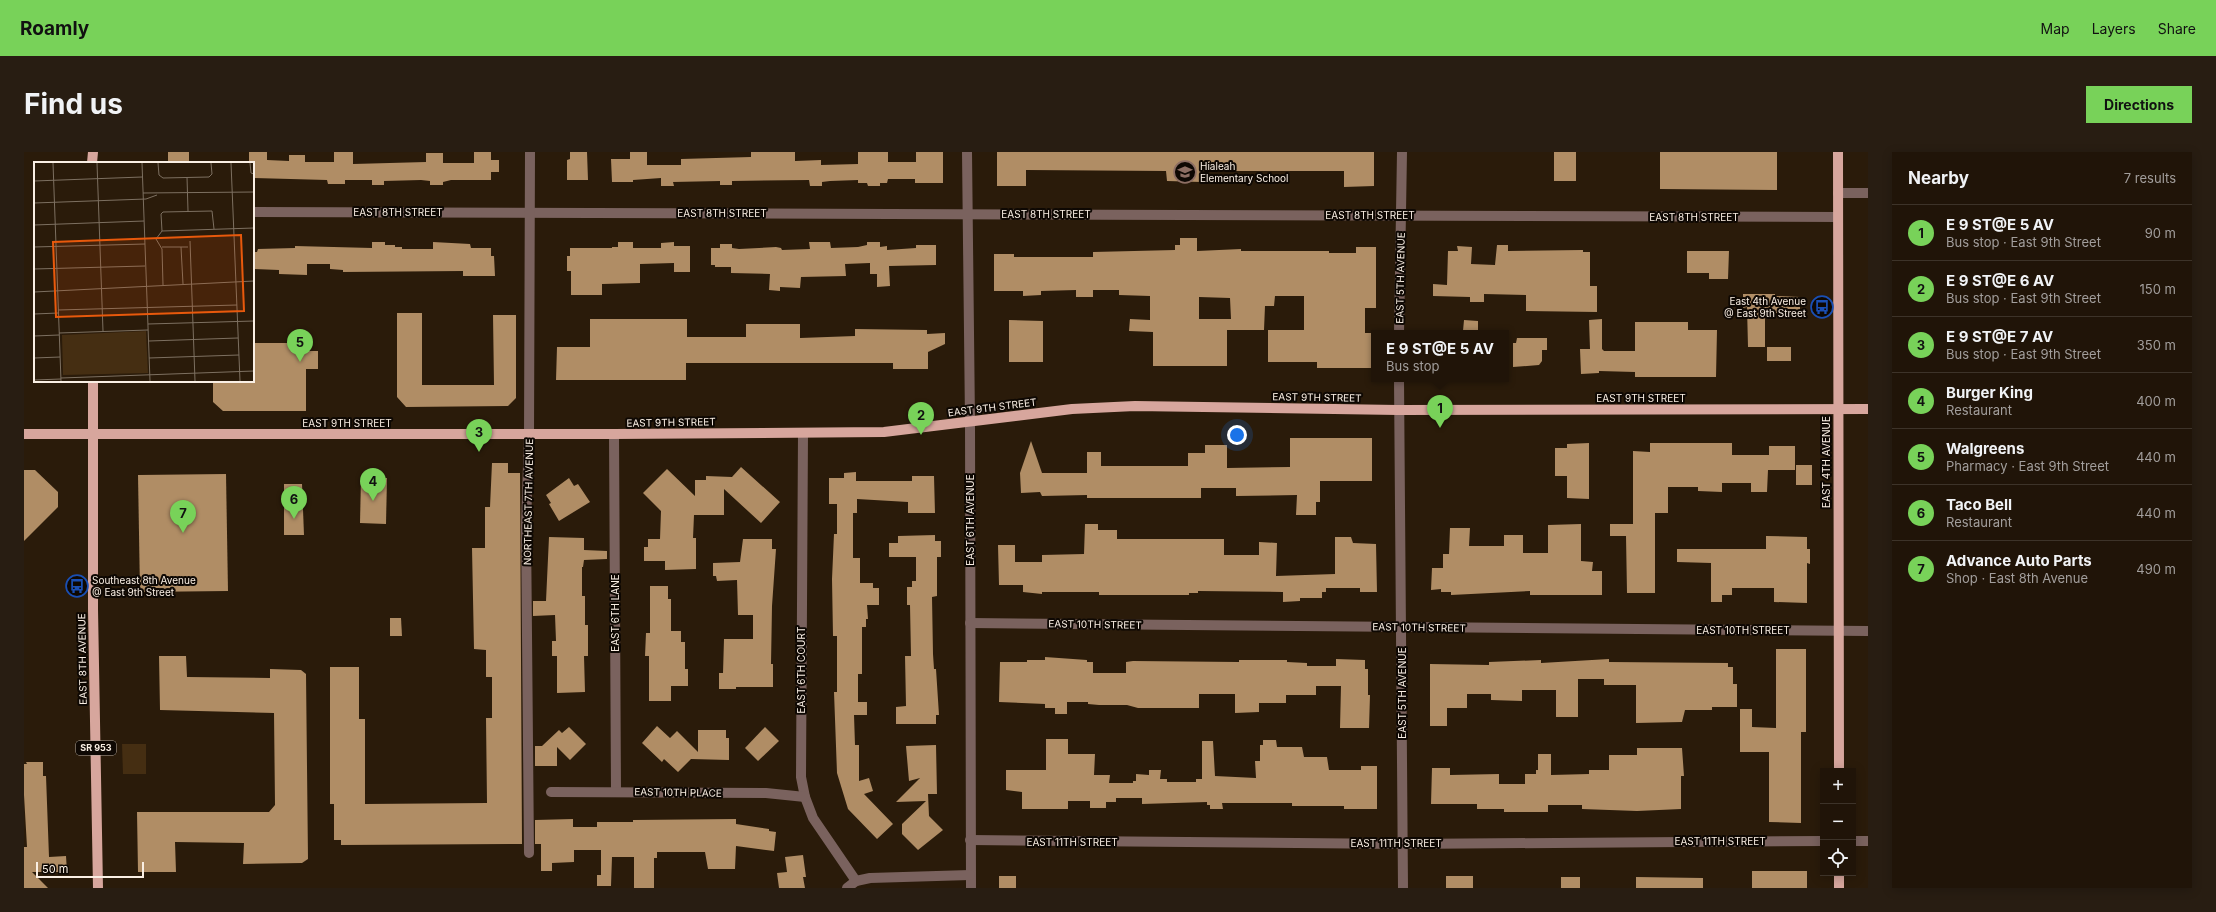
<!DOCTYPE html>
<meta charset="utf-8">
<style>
:root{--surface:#201408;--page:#281d12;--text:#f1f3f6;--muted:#a29e9c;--line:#3d3329;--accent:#78d259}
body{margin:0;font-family:Inter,sans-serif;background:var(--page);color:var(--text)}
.controls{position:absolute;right:12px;bottom:12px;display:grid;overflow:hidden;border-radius:0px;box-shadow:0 2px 10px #0003}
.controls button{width:36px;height:36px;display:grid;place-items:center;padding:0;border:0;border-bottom:1px solid var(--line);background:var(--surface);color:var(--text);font:20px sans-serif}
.scale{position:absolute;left:12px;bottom:10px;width:108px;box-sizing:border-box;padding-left:4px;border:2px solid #faefe4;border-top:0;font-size:11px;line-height:14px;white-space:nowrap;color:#faefe4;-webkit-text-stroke:3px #0e0803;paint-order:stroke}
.you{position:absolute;left:1213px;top:283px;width:14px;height:14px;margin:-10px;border:3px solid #fff;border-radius:50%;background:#1a73e8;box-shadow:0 0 0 6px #1a73e833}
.badge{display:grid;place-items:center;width:26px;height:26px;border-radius:50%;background:var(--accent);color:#111;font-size:13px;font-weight:700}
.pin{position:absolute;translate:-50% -33px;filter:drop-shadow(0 1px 2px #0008)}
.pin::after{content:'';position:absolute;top:21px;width:14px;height:12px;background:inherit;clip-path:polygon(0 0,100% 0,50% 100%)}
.popup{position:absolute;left:1347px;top:178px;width:138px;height:52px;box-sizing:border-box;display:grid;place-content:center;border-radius:0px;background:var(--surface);filter:drop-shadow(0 1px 3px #0005);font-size:13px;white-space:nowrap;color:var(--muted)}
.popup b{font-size:15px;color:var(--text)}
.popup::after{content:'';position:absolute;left:50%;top:100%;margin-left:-8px;border:8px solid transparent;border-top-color:var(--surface)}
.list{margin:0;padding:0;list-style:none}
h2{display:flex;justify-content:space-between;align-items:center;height:52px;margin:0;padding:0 16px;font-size:17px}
h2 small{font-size:13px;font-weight:400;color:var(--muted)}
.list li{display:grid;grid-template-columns:26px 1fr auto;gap:12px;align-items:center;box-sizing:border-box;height:56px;padding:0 16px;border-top:1px solid var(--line)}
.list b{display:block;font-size:15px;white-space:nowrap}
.list p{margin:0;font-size:13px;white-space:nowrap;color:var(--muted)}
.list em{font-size:13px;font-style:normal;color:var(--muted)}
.icon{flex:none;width:22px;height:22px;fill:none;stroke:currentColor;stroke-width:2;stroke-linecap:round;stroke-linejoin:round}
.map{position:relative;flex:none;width:1844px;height:736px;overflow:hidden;border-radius:0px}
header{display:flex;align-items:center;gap:24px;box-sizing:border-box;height:56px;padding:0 20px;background:var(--accent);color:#111}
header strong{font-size:19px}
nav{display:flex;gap:22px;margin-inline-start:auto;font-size:14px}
.intro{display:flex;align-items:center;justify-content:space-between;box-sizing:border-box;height:96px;padding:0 24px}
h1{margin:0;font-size:28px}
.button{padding:10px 18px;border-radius:0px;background:var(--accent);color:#111;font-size:14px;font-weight:700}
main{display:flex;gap:24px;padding:0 24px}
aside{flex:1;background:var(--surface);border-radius:0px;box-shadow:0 2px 10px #0003}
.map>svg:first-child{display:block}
</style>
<header>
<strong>Roamly</strong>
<nav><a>Map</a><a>Layers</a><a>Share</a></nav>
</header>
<div class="intro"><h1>Find us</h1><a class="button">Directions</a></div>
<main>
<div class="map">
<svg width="1844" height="736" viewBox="0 0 1844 736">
<rect width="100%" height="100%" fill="#2a1b0a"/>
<!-- green -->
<polygon fill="#452e12" points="98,592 122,592 122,622 99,622"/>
<!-- building -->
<g fill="#b08d65" fill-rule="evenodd">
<rect x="144" y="0" width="21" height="11"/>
<polygon points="225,0 243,0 243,8 265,9 265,3 281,3 281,10 310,10 310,0 329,0 329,12 402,10 402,1 419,1 419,11 450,11 450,0 467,0 467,8 475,8 475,20 467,20 467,28 427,28 419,30 419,33 406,33 406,29 397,28 360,29 360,33 348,33 348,28 321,28 321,32 304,32 303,28 229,26 229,11 225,11"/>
<polygon points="546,0 563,0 564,28 543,28 543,8 546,7"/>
<polygon points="606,0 623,0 623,13 657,13 657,7 727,5 727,0 771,0 771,9 797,8 797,13 834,12 834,0 864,0 864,10 892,10 892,0 919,0 919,31 891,31 891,27 864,27 863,31 856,31 856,34 844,34 843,31 834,31 834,28 806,29 798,30 798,34 786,34 785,28 708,29 708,33 696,33 696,29 649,30 650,34 637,34 637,26 609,28 609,30 588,30 587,7 606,7"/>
<polygon points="973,0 1350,0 1350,34 1320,35 1320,19 1177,19 1177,30 1143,29 1142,19 1002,18 1002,34 973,34"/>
<rect x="1530" y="0" width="22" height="29"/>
<polygon points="1636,0 1753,0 1753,38 1636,37"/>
<path d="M1156,86H1173V99L1217,97V99H1305V101H1332V95H1352V156H1341V181H1349V216H1293V210H1244V178H1280V144H1251L1250,154H1241L1240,178H1203V214H1129V180L1105,179L1106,167L1126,168V144L1095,143V138H1069V145H1052V138L1017,139V143L999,144V139H970V102H990V105H1069V100L1151,98V93H1156ZM1175,145L1206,146L1207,167H1175Z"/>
<polygon points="348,90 361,90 361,93 371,93 371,95 378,95 378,97 409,97 409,90 446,92 447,96 467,96 467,104 470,104 471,124 439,124 439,119 319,120 319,118 306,117 306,112 283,112 283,123 255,122 255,118 229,117 229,100 233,100 234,97 271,96 271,94 348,96"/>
<polygon points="594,90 609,90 609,96 637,96 637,91 650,90 650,94 666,94 666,120 650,120 650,111 616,112 616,131 578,132 578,143 547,143 547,119 543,119 543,104 546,104 546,96 588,96 588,95 594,95"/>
<polygon points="785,90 806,90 807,96 834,95 843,93 843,90 856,90 856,95 863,94 863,98 892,96 892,93 912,93 912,113 865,114 866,134 853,135 853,122 846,122 846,111 821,112 822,124 777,125 776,136 756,135 756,139 745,138 746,122 707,121 707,115 691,115 691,113 687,113 687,96 696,96 696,92 708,92 708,96 715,97 752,95 757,96 758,98 786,97"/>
<polygon points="1473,93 1484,93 1484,99 1559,98 1559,100 1566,100 1566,134 1573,134 1573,160 1502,159 1502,143 1460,142 1460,150 1446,150 1446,145 1409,144 1409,132 1423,133 1424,99 1434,99 1433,94 1448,95 1447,112 1471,113"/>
<polygon points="1663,99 1705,99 1704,127 1685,127 1685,121 1663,121"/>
<polygon points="1719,142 1751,142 1751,144 1776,145 1776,158 1763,157 1763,161 1741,161 1741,195 1724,195 1723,155 1719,156"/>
<polygon points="373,161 398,161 398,233 470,233 469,163 492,163 492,246 484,254 382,255 373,245"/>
<polygon points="566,167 663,167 663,185 722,185 722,172 776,172 776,186 831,184 831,177 903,178 903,182 921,181 921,192 904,200 904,217 869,217 869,211 662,211 662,228 532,228 533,195 566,195"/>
<polygon points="1578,167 1578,197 1580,199 1611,199 1611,170 1664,170 1664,178 1693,178 1692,225 1611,225 1611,220 1575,219 1575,221 1557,222 1556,197 1566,197 1565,168"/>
<polygon points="985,168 1019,169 1019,210 985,210"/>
<polygon points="1440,168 1454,169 1454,180 1439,179"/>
<polygon points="1493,186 1523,186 1523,198 1518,198 1518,209 1515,213 1489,215 1489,191 1492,191"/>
<polygon points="229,191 282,191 282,199 294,199 294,217 282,217 282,259 199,259 189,250 189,229 229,229"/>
<rect x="1743" y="195" width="24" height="14"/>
<polygon points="1266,286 1348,286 1348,329 1296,329 1296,350 1292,350 1292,363 1272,363 1273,343 1212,344 1212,336 1177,336 1177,346 1063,346 1063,343 1018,344 1016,340 997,341 996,321 1007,289 1018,321 1063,321 1063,300 1077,300 1077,314 1164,314 1164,301 1181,301 1181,293 1203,293 1203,316 1266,315"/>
<polygon points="1565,291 1565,347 1543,346 1543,324 1531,324 1531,296 1543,296 1543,292"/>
<polygon points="1626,291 1708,291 1708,303 1745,303 1745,294 1771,294 1771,318 1744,318 1743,340 1727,340 1727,331 1698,331 1698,340 1674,339 1674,335 1644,335 1644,361 1631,361 1631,441 1603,441 1602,384 1586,384 1586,372 1609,372 1609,299 1626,300"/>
<polygon points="468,311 484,311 484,321 496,321 498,692 317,693 317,688 310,688 310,652 306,652 306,515 335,515 335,567 341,567 341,652 463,651 462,566 468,566 468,525 462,525 462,498 450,497 448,396 461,396 461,355 466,355"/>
<rect x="1772" y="313" width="16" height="20"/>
<polygon points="717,315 756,350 737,371 700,337 700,363 670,363 669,386 672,386 672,417 641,418 641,409 620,409 620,395 624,395 624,387 636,387 637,359 619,341 643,317 671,344 671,328 682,328 682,324 708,325"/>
<polygon points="0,318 11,318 34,340 34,355 0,389"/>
<polygon points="832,320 832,329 888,329 888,324 910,324 911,361 884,361 884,350 833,347 833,361 829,361 829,406 836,406 836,431 849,431 849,436 855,436 855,453 843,453 844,467 842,467 842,475 838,475 838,522 834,522 834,550 843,550 843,563 830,563 831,593 835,593 835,629 845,626 849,639 840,642 869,672 853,687 824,657 813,621 810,540 813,540 813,484 809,484 808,427 810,382 813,382 813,352 805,352 805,326 820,326 820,321"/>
<polygon points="202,322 204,439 116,440 114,323"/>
<polygon points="337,326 363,326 362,372 336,371"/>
<polygon points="545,326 550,334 554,332 566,350 535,369 525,352 527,351 522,343"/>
<polygon points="260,332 278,332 280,383 260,383"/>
<polygon points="1061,372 1074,372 1074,378 1093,378 1093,387 1200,387 1200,403 1235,403 1235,390 1253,391 1252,424 1311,422 1311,385 1327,385 1329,391 1352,392 1353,440 1336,440 1336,436 1302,436 1302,440 1298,440 1298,446 1276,446 1276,449 1259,450 1259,440 1174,439 1174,441 1165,441 1165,443 1075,443 1075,440 1018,440 1018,442 999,440 999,433 975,433 974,393 991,393 991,410 1018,410 1018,403 1060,402"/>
<polygon points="1557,372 1557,409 1569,410 1568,419 1578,419 1578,443 1506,443 1506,439 1427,443 1427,440 1417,440 1417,437 1407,438 1408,416 1419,416 1419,402 1425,402 1426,376 1446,376 1445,394 1480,394 1480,383 1499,383 1499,401 1524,401 1524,373"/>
<polygon points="911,383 911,389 917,389 917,405 913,405 913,444 908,445 909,502 910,517 912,517 915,563 912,563 912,572 872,572 872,555 882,554 881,504 887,504 886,453 883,453 883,435 888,435 888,429 892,429 892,405 865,405 865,391 874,391 874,384"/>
<polygon points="1742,384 1783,385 1783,397 1786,397 1786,412 1783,411 1783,451 1750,450 1750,436 1708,436 1708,443 1698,443 1698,450 1687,450 1687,411 1653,410 1653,397 1742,397"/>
<polygon points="525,385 560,386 560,398 583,399 583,407 560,408 559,415 558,415 558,444 561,444 561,473 564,473 564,504 560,504 561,540 533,541 533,504 528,504 528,489 532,489 531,463 509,464 509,449 522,449"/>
<polygon points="719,387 748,387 748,397 752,397 748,454 747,512 749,512 749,535 712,535 712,537 695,537 695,521 699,521 700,487 729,487 729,463 714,463 713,428 693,429 692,424 689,424 689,411 716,410"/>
<polygon points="626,434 644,434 644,447 647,447 647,479 657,479 657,490 661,490 661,517 664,517 664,534 647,534 647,549 625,549 625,504 621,504 622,481 626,481"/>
<polygon points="366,466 377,466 378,484 366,484"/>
<polygon points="1752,497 1782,497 1782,580 1777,580 1777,671 1745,670 1745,600 1716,600 1716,557 1728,557 1728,575 1752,576"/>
<polygon points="135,504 162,504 163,525 246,526 246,517 277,518 282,522 284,707 278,711 219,712 220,691 151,690 152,720 114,720 113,660 245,660 251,653 250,561 136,558"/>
<polygon points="1021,505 1063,508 1063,510 1069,510 1069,521 1102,521 1102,510 1109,509 1215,510 1215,508 1263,508 1263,510 1283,511 1283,514 1312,514 1312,507 1341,508 1341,517 1344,517 1344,543 1346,543 1345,576 1316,576 1317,534 1292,534 1292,543 1262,543 1262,551 1235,551 1235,560 1211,561 1211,542 1175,542 1175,556 1114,556 1103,553 1075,553 1064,552 1064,550 1043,550 1043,562 1031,562 1031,556 1021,556 1021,552 975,550 976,510 1003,510 1003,508 1021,508"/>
<polygon points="1585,507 1585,510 1704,511 1704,515 1709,515 1709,532 1713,532 1713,555 1688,555 1688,558 1661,558 1658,570 1612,571 1612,533 1580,533 1580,527 1554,527 1554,565 1532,565 1532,538 1498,538 1498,549 1467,548 1467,542 1443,542 1443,556 1423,556 1423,574 1406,574 1406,512 1465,513 1465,510 1517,508 1517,511"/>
<polygon points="633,574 646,586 653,579 674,600 674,578 702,578 702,586 705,586 705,608 667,607 654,620 640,607 638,610 618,591"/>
<polygon points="545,575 562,592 546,608 533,595 533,614 511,614 511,594 518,594 535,578 538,581"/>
<polygon points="741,575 755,589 734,609 721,596"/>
<polygon points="1022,587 1044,587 1044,602 1071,602 1070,623 1086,623 1085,631 1109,631 1109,629 1112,629 1112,622 1125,623 1125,618 1137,618 1136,627 1143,627 1143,630 1172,630 1172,627 1178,627 1178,589 1189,589 1191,624 1232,626 1231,609 1236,609 1236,593 1239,593 1239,588 1252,588 1253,595 1278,595 1280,605 1303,605 1305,618 1337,618 1337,614 1353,614 1353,657 1320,657 1320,654 1268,654 1268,651 1198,651 1199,657 1186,657 1186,653 1183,653 1183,650 1118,652 1118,646 1092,646 1092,650 1082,650 1082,656 1066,656 1066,649 1044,649 1044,657 998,657 998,640 982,638 982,618 1022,618"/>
<polygon points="912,593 913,642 904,642 905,664 919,678 894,698 878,682 878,672 902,649 872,650 896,626 885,629 882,594"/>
<polygon points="1613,596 1658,596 1660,624 1657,624 1657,657 1613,659 1558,657 1558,653 1524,653 1524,660 1480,660 1480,657 1453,657 1453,652 1407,652 1408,616 1426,616 1426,623 1475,622 1475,632 1501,632 1501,622 1512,622 1512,618 1514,618 1514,602 1527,602 1527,623 1565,622 1565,618 1585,618 1585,603 1613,603"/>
<polygon points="2,610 19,610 19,624 22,624 25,705 42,704 43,720 8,720 24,736 0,736 0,695 3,695 0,643 0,612 3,612"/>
<polygon points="549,667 549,675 573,675 573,670 609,670 609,668 712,667 712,672 745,677 745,679 752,680 750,699 712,694 711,717 684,717 681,700 633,700 633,706 630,706 630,736 610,736 610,705 588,705 587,734 573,734 573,723 577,723 577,698 550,698 550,710 528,711 528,719 517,719 517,692 511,692 511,668"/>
<polygon points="779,703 782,725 779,725 781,736 755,736 753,721 763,720 761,705"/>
<rect x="1728" y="719" width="55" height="17"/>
<rect x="975" y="724" width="17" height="12"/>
<rect x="1422" y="724" width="27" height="12"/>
<rect x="1537" y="725" width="19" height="11"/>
<polygon points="1612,725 1679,726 1679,736 1612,736"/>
</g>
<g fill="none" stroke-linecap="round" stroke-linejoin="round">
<!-- minor -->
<g stroke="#7a625e" stroke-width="10">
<polyline points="943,0 946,270 947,736"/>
<polyline points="1814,41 1844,41"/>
<polyline points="229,60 1814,65"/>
<polyline points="1375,181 1378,0"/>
<polyline points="1375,227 1379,736"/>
<polyline points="779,281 777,625 781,645 789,666 832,729"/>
<polyline points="590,282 592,639"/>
<polyline points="946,471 1844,479"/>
<polyline points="527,640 742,641 781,645"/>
<polyline points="946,688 1379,692 1799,689"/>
<polyline points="1829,689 1844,689"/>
<polyline points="505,701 502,374 505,283 506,0"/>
<polyline points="823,736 832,729 846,726 946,723"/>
</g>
<!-- major -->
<g stroke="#d7a69d" stroke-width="10">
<polyline points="1814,0 1815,619"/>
<polyline points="68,11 69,0"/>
<polyline points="69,229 69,457 74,736"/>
<polyline points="0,282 590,282 860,280 1048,257 1111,254 1374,258 1844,257"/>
<polyline points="1815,721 1815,736"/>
</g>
</g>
<!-- icons -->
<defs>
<g id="school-ring" transform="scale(1.15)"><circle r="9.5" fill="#0e0803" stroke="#8d6e63" stroke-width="1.5"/><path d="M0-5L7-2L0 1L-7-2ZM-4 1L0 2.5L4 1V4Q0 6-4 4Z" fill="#8d6e63"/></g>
<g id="bus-ring" transform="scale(1.15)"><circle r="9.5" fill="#0e0803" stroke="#1a4fb4" stroke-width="1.5"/><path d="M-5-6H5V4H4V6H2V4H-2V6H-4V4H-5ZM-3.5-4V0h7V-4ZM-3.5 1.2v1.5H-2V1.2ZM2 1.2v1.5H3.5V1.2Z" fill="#1a4fb4"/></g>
</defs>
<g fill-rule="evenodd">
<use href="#school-ring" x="1161" y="20"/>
<use href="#bus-ring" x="1798" y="155"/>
<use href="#bus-ring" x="53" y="434"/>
</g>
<g text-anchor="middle" stroke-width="4" stroke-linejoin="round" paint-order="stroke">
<!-- shield labels -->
<rect fill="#0e0803" stroke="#b3aaa0" stroke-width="1" x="52" y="589" width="40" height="14" rx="3"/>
<g font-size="9" font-weight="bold" fill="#faefe4">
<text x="72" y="599">SR 953</text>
</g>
<!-- poi labels -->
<g font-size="10" fill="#faefe4" stroke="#0e0803" text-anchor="start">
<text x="1176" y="18">Hialeah<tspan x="1176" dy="12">Elementary School</tspan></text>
<text x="1782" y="153" text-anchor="end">East 4th Avenue<tspan x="1782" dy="12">@ East 9th Street</tspan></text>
<text x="68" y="432">Southeast 8th Avenue<tspan x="68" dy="12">@ East 9th Street</tspan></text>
</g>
<!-- street labels -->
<g font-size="10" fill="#faefe4" stroke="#0e0803">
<text x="374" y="64">EAST 8TH STREET</text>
<text x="698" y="65">EAST 8TH STREET</text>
<text x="1022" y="66">EAST 8TH STREET</text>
<text x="1346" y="67">EAST 8TH STREET</text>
<text x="1670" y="69">EAST 8TH STREET</text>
<text transform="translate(1376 126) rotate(-89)" y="4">EAST 5TH AVENUE</text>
<text transform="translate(1293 245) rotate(1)" y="4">EAST 9TH STREET</text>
<text x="1617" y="250">EAST 9TH STREET</text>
<text transform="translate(968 255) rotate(-7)" y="4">EAST 9TH STREET</text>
<text transform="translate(647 270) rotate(-1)" y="4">EAST 9TH STREET</text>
<text x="323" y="275">EAST 9TH STREET</text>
<text transform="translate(1802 310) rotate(-90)" y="4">EAST 4TH AVENUE</text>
<text transform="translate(504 350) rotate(-89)" y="4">NORTHEAST 7TH AVENUE</text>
<text transform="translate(946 368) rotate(-90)" y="4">EAST 6TH AVENUE</text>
<text transform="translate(591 461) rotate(-90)" y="4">EAST 6TH LANE</text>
<text transform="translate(1071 472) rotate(1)" y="4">EAST 10TH STREET</text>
<text transform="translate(1395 475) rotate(1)" y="4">EAST 10TH STREET</text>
<text x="1719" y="482">EAST 10TH STREET</text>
<text transform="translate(58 507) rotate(-91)" y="4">EAST 8TH AVENUE</text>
<text transform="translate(777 518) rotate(-90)" y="4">EAST 6TH COURT</text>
<text transform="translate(1378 541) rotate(-90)" y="4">EAST 5TH AVENUE</text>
<text transform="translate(654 640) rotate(1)" y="4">EAST 10TH PLACE</text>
<text x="1696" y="693">EAST 11TH STREET</text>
<text x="1048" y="694">EAST 11TH STREET</text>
<text x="1372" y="695">EAST 11TH STREET</text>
</g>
</g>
<!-- overview -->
<g transform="translate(10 10)">
<rect width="220" height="220" fill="#2a1b0a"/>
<path d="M112,169L114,211L29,213L28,173Z" fill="#452e12"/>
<path fill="none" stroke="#7d7061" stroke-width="1" d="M19,1L27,219M63,1L69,169M108,1L116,219M124,1L125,13L129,16L175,15L178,12L177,1M197,1L206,219M216,1L217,11L220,12M153,15L154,49M0,19L108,15M109,31L220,30M0,41L112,37L123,33M220,47V81M0,63L110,59M128,69L220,66M122,77L128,69L127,52L129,50L178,49L180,67M122,77L128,87L129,123M156,79L161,219M0,85L111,82M128,85H154M147,85L149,122M0,107L111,104M0,130L220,119M24,148L203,143M0,152L24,151M114,162L220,159M25,171L114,168M0,174L25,173M115,179L204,176M0,196L26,195M115,196L205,193M27,216L220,209M0,218L27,217"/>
<path fill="#e8590c" fill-opacity="0.15" stroke="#e8590c" stroke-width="2" d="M207,73L210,149L22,155L19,80Z"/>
<rect width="220" height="220" fill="none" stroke="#faefe4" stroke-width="2"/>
</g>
</svg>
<div class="controls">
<button>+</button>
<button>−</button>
<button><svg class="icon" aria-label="locate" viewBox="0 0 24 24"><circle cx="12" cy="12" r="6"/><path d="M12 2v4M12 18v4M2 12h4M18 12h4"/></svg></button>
</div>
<div class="scale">50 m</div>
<div class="you"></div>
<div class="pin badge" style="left:1416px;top:276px">1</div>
<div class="popup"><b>E 9 ST@E 5 AV</b>Bus stop</div>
<div class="pin badge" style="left:897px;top:283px">2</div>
<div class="pin badge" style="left:455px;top:300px">3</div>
<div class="pin badge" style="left:349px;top:349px">4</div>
<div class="pin badge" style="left:276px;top:210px">5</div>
<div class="pin badge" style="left:270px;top:367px">6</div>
<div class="pin badge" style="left:159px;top:381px">7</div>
</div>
<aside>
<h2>Nearby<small>7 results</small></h2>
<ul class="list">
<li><span class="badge">1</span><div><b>E 9 ST@E 5 AV</b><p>Bus stop · East 9th Street</p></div><em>90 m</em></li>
<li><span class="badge">2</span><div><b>E 9 ST@E 6 AV</b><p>Bus stop · East 9th Street</p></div><em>150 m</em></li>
<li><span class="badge">3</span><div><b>E 9 ST@E 7 AV</b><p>Bus stop · East 9th Street</p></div><em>350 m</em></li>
<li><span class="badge">4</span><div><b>Burger King</b><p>Restaurant</p></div><em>400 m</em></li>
<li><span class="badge">5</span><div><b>Walgreens</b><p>Pharmacy · East 9th Street</p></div><em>440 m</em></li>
<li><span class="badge">6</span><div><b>Taco Bell</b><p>Restaurant</p></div><em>440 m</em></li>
<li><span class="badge">7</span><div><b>Advance Auto Parts</b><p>Shop · East 8th Avenue</p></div><em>490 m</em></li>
</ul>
</aside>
</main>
